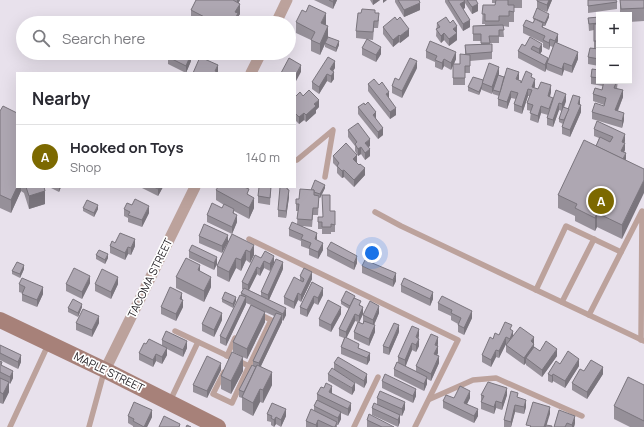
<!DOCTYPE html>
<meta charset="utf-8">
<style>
:root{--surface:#fff;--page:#f2f2f3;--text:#2b2b33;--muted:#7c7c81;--line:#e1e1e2;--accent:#7c6900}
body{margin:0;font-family:Manrope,sans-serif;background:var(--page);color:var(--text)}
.controls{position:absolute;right:12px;top:12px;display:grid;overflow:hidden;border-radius:0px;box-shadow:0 4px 16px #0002}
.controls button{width:36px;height:36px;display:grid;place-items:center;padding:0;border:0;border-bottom:1px solid var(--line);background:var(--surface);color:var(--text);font:20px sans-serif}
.you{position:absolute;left:372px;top:253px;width:14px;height:14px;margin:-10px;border:3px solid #fff;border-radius:50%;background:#1a73e8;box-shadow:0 0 0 6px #1a73e833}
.badge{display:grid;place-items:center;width:26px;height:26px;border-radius:50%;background:var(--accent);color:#fff;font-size:13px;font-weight:700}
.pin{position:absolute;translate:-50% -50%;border:2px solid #fff;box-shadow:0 1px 4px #0006}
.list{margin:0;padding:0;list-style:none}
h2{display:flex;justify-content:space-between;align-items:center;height:52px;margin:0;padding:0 16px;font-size:17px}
h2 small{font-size:13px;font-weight:400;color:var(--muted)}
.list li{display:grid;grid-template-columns:26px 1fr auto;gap:12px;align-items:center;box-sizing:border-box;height:64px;padding:0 16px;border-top:1px solid var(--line)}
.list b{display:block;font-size:15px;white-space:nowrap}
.list p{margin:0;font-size:13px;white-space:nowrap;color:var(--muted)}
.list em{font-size:13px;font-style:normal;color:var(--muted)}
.icon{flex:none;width:22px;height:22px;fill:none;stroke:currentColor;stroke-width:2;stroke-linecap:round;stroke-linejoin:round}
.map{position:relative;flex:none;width:644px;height:427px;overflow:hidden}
.search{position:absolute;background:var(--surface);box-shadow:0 4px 16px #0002;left:16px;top:16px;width:280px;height:44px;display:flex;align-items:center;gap:10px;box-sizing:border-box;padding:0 14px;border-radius:22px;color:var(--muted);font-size:15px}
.panel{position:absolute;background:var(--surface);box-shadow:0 4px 16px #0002;left:16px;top:72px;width:280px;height:116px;border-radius:0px}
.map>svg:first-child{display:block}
</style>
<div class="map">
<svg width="644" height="427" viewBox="0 0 644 427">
<rect width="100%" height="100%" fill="#e8e1ec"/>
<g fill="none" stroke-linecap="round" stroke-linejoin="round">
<!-- lane -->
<g stroke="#bca29c" stroke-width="5.5">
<polyline points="297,160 333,130 325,177"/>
<polyline points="375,212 401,226 644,341"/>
<polyline points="249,239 458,340 415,427"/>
<polyline points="536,290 566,226 621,252"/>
<polyline points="562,302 594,239"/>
<polyline points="589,315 642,211 641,340"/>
<polyline points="175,331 249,366 232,403 213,394 224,372"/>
<polyline points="227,356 235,338"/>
<polyline points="249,366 271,320 259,314"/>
<polyline points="430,399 473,380 496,378 582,416"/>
<polyline points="170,401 198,342"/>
<polyline points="10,427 48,345"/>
<polyline points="89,427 104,372"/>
<polyline points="354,427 378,377"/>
</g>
<!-- street -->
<g stroke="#bca29c" stroke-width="11">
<polyline points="276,23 287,0"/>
<polyline points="251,73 261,53"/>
<polyline points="105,370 195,187"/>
</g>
<!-- secondary -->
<polyline stroke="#a78179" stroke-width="16" points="0,320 105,370 218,427"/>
</g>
<!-- wall -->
<g fill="#969099">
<polygon points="196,0 240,0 238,3 240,14 238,17 238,23 196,23 191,20 191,10"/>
<polygon points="314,0 337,0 333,9"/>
<polygon points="370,0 380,0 373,5"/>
<polygon points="395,0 419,0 420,10 404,17 395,2"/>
<polygon points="445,0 476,0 478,11 472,14 465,3 465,8 463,9 470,27 463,31 445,2"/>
<polygon points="492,0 522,0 522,8 514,8 514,22 509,22 509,27 503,26 504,37 499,37 499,43 490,43 492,52 492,59 470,61 470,73 465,73 465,85 453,85 453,65 451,70 444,66 442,70 435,67 435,62 426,58 426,51 456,59 454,64 460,64 465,55 465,45 481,45 481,41 473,41 473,26 485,25 485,24 482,24 483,5 495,5 495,3 492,3"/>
<polygon points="537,0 552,0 547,12 537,8"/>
<polygon points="588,0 617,2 617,9 588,13"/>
<polygon points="620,0 644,0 644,21 629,22 629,15 620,15"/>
<polygon points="306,12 326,24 326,25 328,37 339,45 336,52 325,47 325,44 320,55 311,51 311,40 296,33 296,22"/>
<polygon points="375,13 379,20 378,28 374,28 373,40 356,38 356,31"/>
<polygon points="549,17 545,26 543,26 543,28 558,41 557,43 578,59 572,73 564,70 562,76 547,70 547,68 545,72 518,58 518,51 525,46 530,37 542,51 540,54 548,60 553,47 550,46 549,50 543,47 543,43 523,33 523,26 533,23 534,21 533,18"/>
<polygon points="599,17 599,48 594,48 594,30 589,31 588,18"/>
<polygon points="437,23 457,33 457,40 449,46 444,40 441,43 436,36"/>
<polygon points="383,27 409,36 400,43 399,42 393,47 383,34"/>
<polygon points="362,48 381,54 376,62 362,55"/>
<polygon points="599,49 599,66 588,64 588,57"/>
<polygon points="168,57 191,61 186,73 168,64"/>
<polygon points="335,68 333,71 334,79 331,83 327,81 319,94 312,89 312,82"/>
<polygon points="417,68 402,98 392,93 392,86 399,80"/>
<polygon points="599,70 599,81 618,81 617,88 623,97 618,111 624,120 622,128 592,119 592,112 604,106 604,105 593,101 593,94 602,90 603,86 591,84 591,77"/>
<polygon points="499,74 499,75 504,77 519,79 518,80 521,81 532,78 535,86 534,88 551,92 550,97 553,101 566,101 564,108 569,109 580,104 581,112 570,137 562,134 562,127 563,124 559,122 559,119 562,111 559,110 553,127 547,125 547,118 548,115 541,113 538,123 530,120 531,111 527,110 527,103 530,96 528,96 522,114 514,111 514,104 516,99 511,98 507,109 498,106 498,99 499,96 493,94 493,91 492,94 482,90 482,88 479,95 468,91 468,87 483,80"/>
<polygon points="368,84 389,98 396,115 390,119 368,91"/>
<polygon points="303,96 319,107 316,110 316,113 306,122 304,120 299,124 295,120 295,97"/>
<polygon points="358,107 376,119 383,135 378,139 358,114"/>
<polygon points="0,111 17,187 44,187 45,204 29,209 24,193 21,191 11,213 0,208"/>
<polygon points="594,129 625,141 624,143 625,150 624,152 622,239 597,227 595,231 575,221 575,216 558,208 558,195 596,146 599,138 594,136"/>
<polygon points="348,130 370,146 368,147 370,156 365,160 361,154 358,156 355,151 355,146 348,137"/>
<polygon points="333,156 357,162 356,163 365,175 354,187 344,177 342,178 337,173 337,167 333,163"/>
<polygon points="49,187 61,187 59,192"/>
<polygon points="140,187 163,187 158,196"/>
<polygon points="271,187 270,205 258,203 258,196"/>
<polygon points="288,187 288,189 289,197 286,218 278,217 278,210"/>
<polygon points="325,188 320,198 319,198 318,215 313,215 312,227 302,226 317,240 323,250 318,259 309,255 309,249 301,246 301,241 289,236 289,229 297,224 298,211 296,211 296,204 299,199 311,190"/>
<polygon points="216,190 249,195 254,208 249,219 234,211 234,213 237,222 232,234 207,222 207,215 222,208 224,205 216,200"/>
<polygon points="83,208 98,209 94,217 83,211"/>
<polygon points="124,209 149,213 142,227 128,222 128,218 124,216"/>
<polygon points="330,211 335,211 335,232 331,232 331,234 322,234 322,229 318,229 318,217 322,217"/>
<polygon points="232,234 254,255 250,263 246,260 241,271 236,268 229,282 217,276 217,266"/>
<polygon points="199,236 228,242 222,253 199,243"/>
<polygon points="115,243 135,246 131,255 128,254 125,260 110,253 110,246"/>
<polygon points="327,249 357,263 354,270 327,256"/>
<polygon points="189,251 217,264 214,270 189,258"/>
<polygon points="96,255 108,258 105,264 96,259"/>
<polygon points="261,258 274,263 270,271 264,268 260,276 257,274 249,290 261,296 261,292 283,269 269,300 286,315 283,321 282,320 282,322 261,366 272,385 263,403 260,402 253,416 242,410 242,398 239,397 239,390 253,366 253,361 274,316 265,312 265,322 247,359 233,352 233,342 251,305 246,303 246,304 226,346 220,343 220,336 241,295 241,293 243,289 242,289 242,282"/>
<polygon points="362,266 396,281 393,287 362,273"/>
<polygon points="24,269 20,278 12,274 12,271"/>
<polygon points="200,272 211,287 204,302 176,288 176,277"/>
<polygon points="300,276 312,279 301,302 298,300 294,309 284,304 284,297 300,280"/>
<polygon points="312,282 323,295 318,305 314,303 307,317 300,314 300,307"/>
<polygon points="90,283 82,299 66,291 66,284"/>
<polygon points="19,284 43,294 37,307 22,301 22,293 19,292"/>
<polygon points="95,284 118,284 111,299 95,291"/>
<polygon points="401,285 433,299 430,306 401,292"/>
<polygon points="355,298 361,306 363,314 359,322 363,324 363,315 379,313 374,325 375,332 369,346 354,339 354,332 358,322 355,321 346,338 359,348 370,360 367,365 341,354 341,347 344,338 339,336 339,329 349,309 341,304 341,301"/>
<polygon points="222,299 236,301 233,308 222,302"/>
<polygon points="182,300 183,307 176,321 161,314 161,307"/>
<polygon points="438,303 472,318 464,335 458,332 458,324 451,320 451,316 438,310"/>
<polygon points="82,307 78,317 68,312 68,308"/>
<polygon points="341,314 331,332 319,326 319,319"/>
<polygon points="222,320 214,337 202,331 202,324"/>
<polygon points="76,323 99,323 92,337 76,330"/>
<polygon points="512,330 513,335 534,344 534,347 540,351 557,356 542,377 526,365 526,363 524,365 506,352 506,344 499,358 496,357 491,367 482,362 482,355 493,339 499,335"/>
<polygon points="399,332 389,355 383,353 383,346"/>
<polygon points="419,336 418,339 419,346 416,352 412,350 405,366 416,371 416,366 438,344 438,353 437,355 439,363 431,381 427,379 427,384 424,391 394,376 394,369 398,362 398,357"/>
<polygon points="162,340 187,348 183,357 167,349 167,355 162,364 156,361 153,367 139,360 139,353 146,344 162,345"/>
<polygon points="0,345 21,362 18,369 0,360"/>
<polygon points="0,361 2,366 13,378 10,384 9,383 9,392 3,404 0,403"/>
<polygon points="334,363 367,382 364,388 334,370"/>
<polygon points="560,364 579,366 565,388 553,381 552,383 548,381 548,374"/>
<polygon points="221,370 207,398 193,392 193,385"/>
<polygon points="243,371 231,394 221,389 221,376"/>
<polygon points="584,371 603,374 587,399 572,390 572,383"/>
<polygon points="328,374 355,390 352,395 328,381"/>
<polygon points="382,381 416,396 413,403 382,388"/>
<polygon points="644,385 644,427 630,427 614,419 614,406"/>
<polygon points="331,393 351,410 348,416 341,413 341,419 338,425 337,425 337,427 306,427 306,421 314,411 314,406 317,400 317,394"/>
<polygon points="481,395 507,395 502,410 496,408 494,414 481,409"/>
<polygon points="377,398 405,409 402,416 400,415 400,422 398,427 372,415 372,408 377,405"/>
<polygon points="454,398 470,398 467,404 478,416 474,423 443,408 443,401"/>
<polygon points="518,398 526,407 524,414 515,412 511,427 504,427 504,420"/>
<polygon points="559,410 575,423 574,427 554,427"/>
<polygon points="267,414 286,416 281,427 276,424 274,427 271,425 271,422 267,421"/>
<polygon points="128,416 152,417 147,427 133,427 133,426 128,423"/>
<polygon points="367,420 394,427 367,427"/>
</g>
<!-- shaded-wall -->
<g fill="#7a757d">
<polygon points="237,0 240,0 237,7"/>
<polygon points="334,0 337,0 333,9 333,2"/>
<polygon points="373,0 380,0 373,5"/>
<polygon points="383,0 387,0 383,3"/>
<polygon points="549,0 552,0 547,12 547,5"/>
<polygon points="465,1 465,8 460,11 460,4"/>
<polygon points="420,3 420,10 404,17 404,10"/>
<polygon points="240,4 240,14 238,17 238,23 233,23 235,12"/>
<polygon points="478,4 478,11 472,14 472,7"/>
<polygon points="326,13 326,24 321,33 321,23"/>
<polygon points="549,14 549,17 545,26 545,23"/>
<polygon points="470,20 470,27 463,31 463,24"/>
<polygon points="328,26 328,37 320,55 320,44"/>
<polygon points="457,26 457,33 453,36 453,29"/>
<polygon points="409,29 409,36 400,43 400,36"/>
<polygon points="444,33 444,40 441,43 441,36"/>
<polygon points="457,33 457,40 449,46 449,39"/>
<polygon points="558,34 558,41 555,48 555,41"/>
<polygon points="399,35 399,42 393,47 393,40"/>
<polygon points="550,39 550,46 549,50 549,43"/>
<polygon points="339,41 339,45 336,52 336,48"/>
<polygon points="542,44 542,51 539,56 539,49"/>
<polygon points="381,47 381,54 376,62 376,55"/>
<polygon points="456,52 456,59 451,70 451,63"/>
<polygon points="578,52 578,59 572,73 572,66"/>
<polygon points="191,54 191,61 186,73 186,66"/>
<polygon points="548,58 548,63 547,63 547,68 545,72 545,65"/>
<polygon points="444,59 444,66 442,70 442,63"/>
<polygon points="335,61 335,68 330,76 330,69"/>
<polygon points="417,61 417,68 402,98 402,91"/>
<polygon points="564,63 564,70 562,76 562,69"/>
<polygon points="218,65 218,73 215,73 215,71"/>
<polygon points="301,65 301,72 295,83 295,76"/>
<polygon points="499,67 499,74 492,94 492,87"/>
<polygon points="334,72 334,79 331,83 331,76"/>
<polygon points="519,72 519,79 516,86 516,79"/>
<polygon points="327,74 327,81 319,94 319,87"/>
<polygon points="535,79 535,86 532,94 532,87"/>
<polygon points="482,85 482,88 479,95 479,92"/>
<polygon points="551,85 551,92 548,103 548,96"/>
<polygon points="528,89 528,96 522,114 522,107"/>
<polygon points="623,90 623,97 615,117 615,110"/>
<polygon points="511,91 511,98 507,109 507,102"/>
<polygon points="389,92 389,99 386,94"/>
<polygon points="566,94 566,101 562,111 562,104"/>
<polygon points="580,97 580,104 578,111 578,104"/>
<polygon points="319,100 319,107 316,110 316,113 306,122 306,115 314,104"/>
<polygon points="559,103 559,110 553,127 553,120"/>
<polygon points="581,105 581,112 570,137 570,130"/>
<polygon points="541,106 541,113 538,123 538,116"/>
<polygon points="396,108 396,115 390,119 390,112"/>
<polygon points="376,112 376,119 373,115"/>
<polygon points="304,113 304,120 299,124 299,117"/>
<polygon points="624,113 624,120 622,128 622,121"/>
<polygon points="383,128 383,135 378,139 378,132"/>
<polygon points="625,134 625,141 622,149 622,142"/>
<polygon points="370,139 370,146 365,150 365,143"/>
<polygon points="625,143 625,150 621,158 621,151"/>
<polygon points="361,147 361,154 358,156 358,149"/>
<polygon points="370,149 370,156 365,160 365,153"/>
<polygon points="626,153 626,160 623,159"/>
<polygon points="357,155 357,162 353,166 353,159"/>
<polygon points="365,168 365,175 354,187 354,180"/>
<polygon points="344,170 344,177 342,178 342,171"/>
<polygon points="644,180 644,193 622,239 622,225"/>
<polygon points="325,185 325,188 320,198 320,194"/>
<polygon points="17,187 21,187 21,191 11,213 11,200"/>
<polygon points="59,187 61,187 59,192"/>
<polygon points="159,187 163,187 158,196 158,189"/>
<polygon points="289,190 289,197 286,218 286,211"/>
<polygon points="45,191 45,204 29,209 29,196"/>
<polygon points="254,198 254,208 249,219 249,208"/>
<polygon points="98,205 98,209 94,217 94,213"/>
<polygon points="149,206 149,213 142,227 142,220"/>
<polygon points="597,213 597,227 595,231 595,218"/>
<polygon points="237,215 237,222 232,234 232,227"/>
<polygon points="317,233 317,240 315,239"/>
<polygon points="228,235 228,242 222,253 222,246"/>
<polygon points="135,239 135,246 131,255 131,248"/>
<polygon points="323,243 323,250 318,259 318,252"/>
<polygon points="254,245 254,255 250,263 250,252"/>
<polygon points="128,247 128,254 125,260 125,253"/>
<polygon points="246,250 246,260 241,271 241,260"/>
<polygon points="108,254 108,258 105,264 105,260"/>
<polygon points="274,256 274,263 270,271 270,264"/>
<polygon points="357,256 357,263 354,270 354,263"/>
<polygon points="217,257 217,264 214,270 214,263"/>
<polygon points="236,258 236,268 229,282 229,272"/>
<polygon points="264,261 264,268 260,276 260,269"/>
<polygon points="283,262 283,269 268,302 268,295"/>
<polygon points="24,265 24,269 20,278 20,274"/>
<polygon points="200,265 200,275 198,270"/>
<polygon points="257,267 257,274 248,292 248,285"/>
<polygon points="312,272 312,279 301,302 301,295"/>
<polygon points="396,273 396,281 393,287 393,280"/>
<polygon points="90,276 90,283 82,299 82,292"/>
<polygon points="118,277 118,284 111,299 111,292"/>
<polygon points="211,277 211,287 204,302 204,291"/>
<polygon points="43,287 43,294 37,307 37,300"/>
<polygon points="323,288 323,295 318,305 318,298"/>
<polygon points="433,292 433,299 430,306 430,299"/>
<polygon points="182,293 182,300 180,299"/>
<polygon points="298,293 298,300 294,309 294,302"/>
<polygon points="314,296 314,303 307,317 307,310"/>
<polygon points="236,297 236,301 233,308 233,304"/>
<polygon points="246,297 246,304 226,346 226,339"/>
<polygon points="183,300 183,307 176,321 176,314"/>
<polygon points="82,304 82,307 78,317 78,313"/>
<polygon points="379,306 379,313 373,327 373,320"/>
<polygon points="341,307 341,314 331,332 331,325"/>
<polygon points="363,307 363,314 359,323 359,316"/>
<polygon points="286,308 286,315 283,321 283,314"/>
<polygon points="472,311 472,318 464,335 464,328"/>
<polygon points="265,312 265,322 247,359 247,349"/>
<polygon points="222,313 222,320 214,337 214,330"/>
<polygon points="355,314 355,321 346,339 346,332"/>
<polygon points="282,315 282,322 259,370 259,363"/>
<polygon points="99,316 99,323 92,337 92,330"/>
<polygon points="375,325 375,332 369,346 369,339"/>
<polygon points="399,325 399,332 389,355 389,348"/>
<polygon points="419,329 419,336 416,345 416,337"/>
<polygon points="513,331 513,338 510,346 510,339"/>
<polygon points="438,337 438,344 435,352 435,345"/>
<polygon points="506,337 506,344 499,358 499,351"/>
<polygon points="534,337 534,344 531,341"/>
<polygon points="419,339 419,346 416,352 416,345"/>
<polygon points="187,341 187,348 183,357 183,350"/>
<polygon points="412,343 412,350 405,368 405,360"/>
<polygon points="534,344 534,351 526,358 526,363 524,365 524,358"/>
<polygon points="438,346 438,353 434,361 434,354"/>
<polygon points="167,348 167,355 162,364 162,357"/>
<polygon points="557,349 557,356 542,377 542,370"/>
<polygon points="496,350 496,357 491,367 491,360"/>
<polygon points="370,353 370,360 367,365 367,358"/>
<polygon points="156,354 156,361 153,367 153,360"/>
<polygon points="21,355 21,362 18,369 18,362"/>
<polygon points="439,356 439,363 431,381 431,374"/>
<polygon points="243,357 243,371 231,394 231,381"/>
<polygon points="579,359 579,366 565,388 565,381"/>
<polygon points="221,363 221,370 207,398 207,391"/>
<polygon points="603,367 603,374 587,399 587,392"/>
<polygon points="13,371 13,378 10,384 10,377"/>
<polygon points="272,372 272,385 263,403 263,390"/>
<polygon points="367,374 367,382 364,388 364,381"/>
<polygon points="553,374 553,381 552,383 552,376"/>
<polygon points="427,377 427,384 424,391 424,384"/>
<polygon points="9,382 9,392 3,404 3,394"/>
<polygon points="355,383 355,390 352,395 352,388"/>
<polygon points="332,386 332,393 329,399 329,392"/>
<polygon points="507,388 507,395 502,410 502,403"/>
<polygon points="260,389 260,402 253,416 253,403"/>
<polygon points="416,389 416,396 413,403 413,396"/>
<polygon points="470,391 470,398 464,410 464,403"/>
<polygon points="526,400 526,407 524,414 524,407"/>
<polygon points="496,401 496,408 494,414 494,407"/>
<polygon points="405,402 405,409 402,416 402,409"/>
<polygon points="351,403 351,410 348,416 348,409"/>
<polygon points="515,405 515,412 511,427 511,422"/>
<polygon points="550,407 550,414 546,427 544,427"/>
<polygon points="286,409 286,416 281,427 281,420"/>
<polygon points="478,409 478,416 474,423 474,416"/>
<polygon points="152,410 152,417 147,427 144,427"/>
<polygon points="341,412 341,419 338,425 338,418"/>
<polygon points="400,415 400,422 398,427 398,420"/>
<polygon points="575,416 575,423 574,427 572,427 572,425"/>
<polygon points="276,417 276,424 274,427 274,420"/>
<polygon points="318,420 318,427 316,427 316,425"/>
</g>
<!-- building -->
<g fill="#aea7b2" stroke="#7a757d">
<polygon points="196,0 233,0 240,4 235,12 238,13 233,23 216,23 191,10"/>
<polygon points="329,0 334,0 333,2"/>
<polygon points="398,0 419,0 420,3 404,10"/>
<polygon points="448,0 464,0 465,1 460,4 470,20 463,24"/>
<polygon points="467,0 476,0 478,4 472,7"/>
<polygon points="496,0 508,0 508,5 514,5 514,12 509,11 509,16 499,16 499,21 485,21 485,14 482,14 483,5 495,5"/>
<polygon points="537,0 549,0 547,5 537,1"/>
<polygon points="588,0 616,0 617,2 588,6"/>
<polygon points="620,0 644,0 644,8 621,9"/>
<polygon points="309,5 326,13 321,23 328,26 320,44 311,40 315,32 296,22 302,10 306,12"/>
<polygon points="537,8 549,14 545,23 533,18"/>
<polygon points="362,9 375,10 375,13 379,13 378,21 374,21 373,32 356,31 358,13 361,13"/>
<polygon points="395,17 397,20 400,17 409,29 400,36 399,35 393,40 383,27"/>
<polygon points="446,17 450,23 453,20 457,26 453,29 457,33 449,39 444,33 441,36 436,29 440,27 437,23"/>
<polygon points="599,17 599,23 589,24 588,18"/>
<polygon points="535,19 543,23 542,27 558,34 555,41 550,39 549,43 543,40 545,36 523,26 526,20 533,23"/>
<rect x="594" y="24" width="5" height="17"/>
<polygon points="503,25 504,30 499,30 499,36 489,36 490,43 481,43 481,34 473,34 473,26"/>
<polygon points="328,37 339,41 336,48 325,43"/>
<polygon points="530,37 542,44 539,49 533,46 531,49 548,58 545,65 518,51 522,44 525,46"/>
<polygon points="367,39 381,47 376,55 362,48"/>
<polygon points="430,41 456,52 451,63 444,59 442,63 435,60 437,56 426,51"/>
<polygon points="555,42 578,52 572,66 564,63 562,69 547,63"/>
<polygon points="492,44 492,52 466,54 465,45"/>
<polygon points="590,48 599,49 599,59 588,57"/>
<polygon points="170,53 190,53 191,54 186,66 168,57"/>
<polygon points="460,54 470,55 470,66 465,66 465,78 453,78 453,64 460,64"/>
<polygon points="200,57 218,65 215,71 218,72 217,73 193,73"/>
<polygon points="328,57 335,61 330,69 334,72 331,76 327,74 319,87 312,82"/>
<polygon points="289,58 301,65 295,76 295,73 281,73"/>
<polygon points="410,58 417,61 402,91 392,86 395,78 399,80"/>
<polygon points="489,63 499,67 492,87 482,83"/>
<polygon points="507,68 519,72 516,79 521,81 521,83 526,71 532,74 531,77 535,79 532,87 538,89 541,82 551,85 548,96 553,98 549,109 541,106 538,116 530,113 533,105 527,103 532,90 528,89 522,107 514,104 518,93 511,91 507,102 498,99"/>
<polygon points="592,69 599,70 599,78 591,77"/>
<polygon points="498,75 504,77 500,92 493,90"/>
<polygon points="473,77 483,80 482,85 479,92 468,87"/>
<polygon points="374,79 379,85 382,82 389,92 386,94 396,108 390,112 368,84"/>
<polygon points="604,81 609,81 616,83 614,88 623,90 615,110 624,113 622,121 592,112 595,103 604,106 606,98 593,94 595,88 602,90"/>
<polygon points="309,90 319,100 314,104 316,106 306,115 304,113 299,117 295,113 295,97 300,92 303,96"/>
<polygon points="556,90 566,94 562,104 559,103 553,120 547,118"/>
<polygon points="573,95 580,97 578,104 581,105 570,130 562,127"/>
<polygon points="368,102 376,112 373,115 383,128 378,132 358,107 364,103 365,105"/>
<polygon points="3,106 17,113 17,187 11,200 0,195 0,111"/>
<polygon points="563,107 569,109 564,120 559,119"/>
<polygon points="597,121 625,134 622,142 625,143 621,151 626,153 623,159 596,146 600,137 610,142 613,137 594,129"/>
<polygon points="358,123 370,139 365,143 370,149 365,153 361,147 358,149 355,144 357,142 348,130"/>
<polygon points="584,140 644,169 644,180 622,225 597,213 595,218 575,208 577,204 558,195"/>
<polygon points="346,143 357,155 353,159 359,165 360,164 365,168 354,180 344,170 342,171 337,166 339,163 333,156"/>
<polygon points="315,180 325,185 320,194 314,192 314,190 311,190"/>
<polygon points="26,187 44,187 45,191 29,196"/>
<polygon points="154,187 159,187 158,189"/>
<polygon points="218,187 244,187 249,189 247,194 254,198 249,208 216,190"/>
<polygon points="259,187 271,187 270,198 258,196"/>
<polygon points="280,187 287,187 287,189 289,190 286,211 278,210"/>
<polygon points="300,189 314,190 314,195 319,196 318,208 313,208 312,220 297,219 299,204 296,204 296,199 299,199"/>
<polygon points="322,195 330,195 330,211 335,211 335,225 331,224 331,227 322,227 322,222 318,222 318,217 323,217"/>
<polygon points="135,199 149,206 142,220 128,215 130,212 124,209 127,203 132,205"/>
<polygon points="87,200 98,205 94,213 83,208"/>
<polygon points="212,203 222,208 224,204 234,209 233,213 237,215 232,227 207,215"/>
<polygon points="292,222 317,233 315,239 323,243 318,252 309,248 311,243 301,239 303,235 289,229"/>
<polygon points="204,224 228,235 222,246 199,236"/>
<polygon points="120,233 135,239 131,248 128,247 125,253 110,246 112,241 115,243"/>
<polygon points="232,234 254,245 250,252 246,250 241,260 236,258 229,272 217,266"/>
<polygon points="331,242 357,256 354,263 327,249"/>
<polygon points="192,245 217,257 214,263 189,251"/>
<polygon points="99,250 108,254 105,260 96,255"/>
<polygon points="265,251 274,256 270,264 264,261 260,269 257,267 248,285 242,282 255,255 261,258"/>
<polygon points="186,258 200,265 198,270 211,277 204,291 176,277"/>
<polygon points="276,259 283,262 268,295 261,292"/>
<polygon points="365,260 396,273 393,280 362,266"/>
<polygon points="17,262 24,265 20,274 12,271"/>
<polygon points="74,268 90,276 82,292 66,284"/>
<polygon points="304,268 312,272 301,295 298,293 294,302 284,297 294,277 303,282 304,279 300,276"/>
<polygon points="102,269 118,277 111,292 95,284"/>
<polygon points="22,278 43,287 37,300 22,294 25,287 19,284"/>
<polygon points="404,278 433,292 430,299 401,285"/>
<polygon points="312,282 323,288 318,298 314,296 307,310 300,307"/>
<polygon points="170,287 182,293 180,299 183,300 176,314 161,307"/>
<polygon points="244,288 286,308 283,314 241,293"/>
<polygon points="346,291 355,296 350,306 341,301"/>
<polygon points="225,292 236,297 233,304 222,299"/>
<polygon points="240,295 246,297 226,339 220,336"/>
<polygon points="442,296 472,311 464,328 458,325 461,318 451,313 452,310 438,303"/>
<polygon points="354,298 361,301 359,305 363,307 359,316 355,314 346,332 339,329"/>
<polygon points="73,299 82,304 78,313 68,308"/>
<polygon points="328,300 341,307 331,325 319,319"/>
<polygon points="370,301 379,306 373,320 363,315"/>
<polygon points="251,305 265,312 247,349 233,342"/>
<polygon points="210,307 222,313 214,330 202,324"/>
<polygon points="83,309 99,316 92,330 76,323"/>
<polygon points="276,313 282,315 259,363 253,361"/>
<polygon points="364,321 375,325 369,339 354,332 358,322 363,324"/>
<polygon points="505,322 512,325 510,329 513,331 510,339 506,337 499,351 496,350 491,360 482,355 490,337 493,339 495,333 499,335"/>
<polygon points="394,323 399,325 389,348 383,346"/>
<polygon points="412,326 419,329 416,337 419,339 416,345 412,343 405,360 398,357"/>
<polygon points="520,327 534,337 531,341 534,344 524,358 506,345"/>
<polygon points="166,331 187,341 183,350 162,340"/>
<polygon points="431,334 438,337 435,345 438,346 434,354 439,356 431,374 416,366"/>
<polygon points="345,337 359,344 358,348 370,353 367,358 341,347"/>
<polygon points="149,339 167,348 162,357 156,354 153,360 139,353 144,343 146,344"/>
<polygon points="546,341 557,349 542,370 526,358 534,347 540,351"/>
<polygon points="0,345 21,355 18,362 0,353"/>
<polygon points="568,351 579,359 565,381 553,374 552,376 548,374 556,361 560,364"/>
<polygon points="232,352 243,357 231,381 221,376"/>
<polygon points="207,356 221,363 207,391 193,385"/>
<polygon points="338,357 367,374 364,381 334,363"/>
<polygon points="591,360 603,367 587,392 572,383 580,369 584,371"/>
<polygon points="0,361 2,362 1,365 13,371 10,377 0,372"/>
<polygon points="397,362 427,377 424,384 394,369"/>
<polygon points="252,365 256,367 244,392 239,390"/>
<polygon points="257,365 272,372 263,390 260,389 253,403 242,397"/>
<polygon points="332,368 355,383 352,388 328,374"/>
<polygon points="385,374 416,389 413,396 382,381"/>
<polygon points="628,377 644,385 644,421 614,406"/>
<polygon points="0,378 9,382 3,394 0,392"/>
<polygon points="488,382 507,388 502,403 496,401 494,407 481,402 484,396 481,395"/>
<polygon points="326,383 332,386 329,392 351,403 348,409 317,394 321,387 324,388"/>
<polygon points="460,386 470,391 464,403 478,409 474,416 443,401 446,395 454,398"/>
<polygon points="380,391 405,402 402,409 377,398"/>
<polygon points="511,391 518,393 517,397 526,400 524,407 515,405 511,422 504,420"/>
<polygon points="317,400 341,412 338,418 314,406"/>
<polygon points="134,402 152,410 144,427 133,421 134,419 128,416"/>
<polygon points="533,402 550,407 544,427 530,427 531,426 526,425"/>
<polygon points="272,403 286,409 281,420 276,417 274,420 271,418 272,416 267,414"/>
<polygon points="374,403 400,415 398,420 372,408"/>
<polygon points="311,409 337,422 335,427 333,427 318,420 316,425 306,421"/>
<polygon points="559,410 575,416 572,425 567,423 565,427 554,427"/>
<polygon points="369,414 394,427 382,427 367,420"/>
<polygon points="164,416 180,424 179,427 159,427"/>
<polygon points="187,425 191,427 186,427"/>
<polygon points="546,425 552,426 552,427 545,427"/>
</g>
<g text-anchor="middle" stroke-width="3.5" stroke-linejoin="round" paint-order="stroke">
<!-- street labels -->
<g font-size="11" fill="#201d22" stroke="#fff">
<text transform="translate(150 278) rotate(-64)" y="4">TACOMA STREET</text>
<text transform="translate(109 372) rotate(26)" y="4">MAPLE STREET</text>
</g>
</g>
</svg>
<div class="controls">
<button>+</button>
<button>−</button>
</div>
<div class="you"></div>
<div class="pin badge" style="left:601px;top:201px">A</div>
<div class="search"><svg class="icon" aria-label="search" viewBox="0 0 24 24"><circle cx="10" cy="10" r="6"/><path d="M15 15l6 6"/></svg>Search here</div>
<section class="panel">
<h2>Nearby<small></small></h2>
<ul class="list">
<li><span class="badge">A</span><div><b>Hooked on Toys</b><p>Shop</p></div><em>140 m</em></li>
</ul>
</section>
</div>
